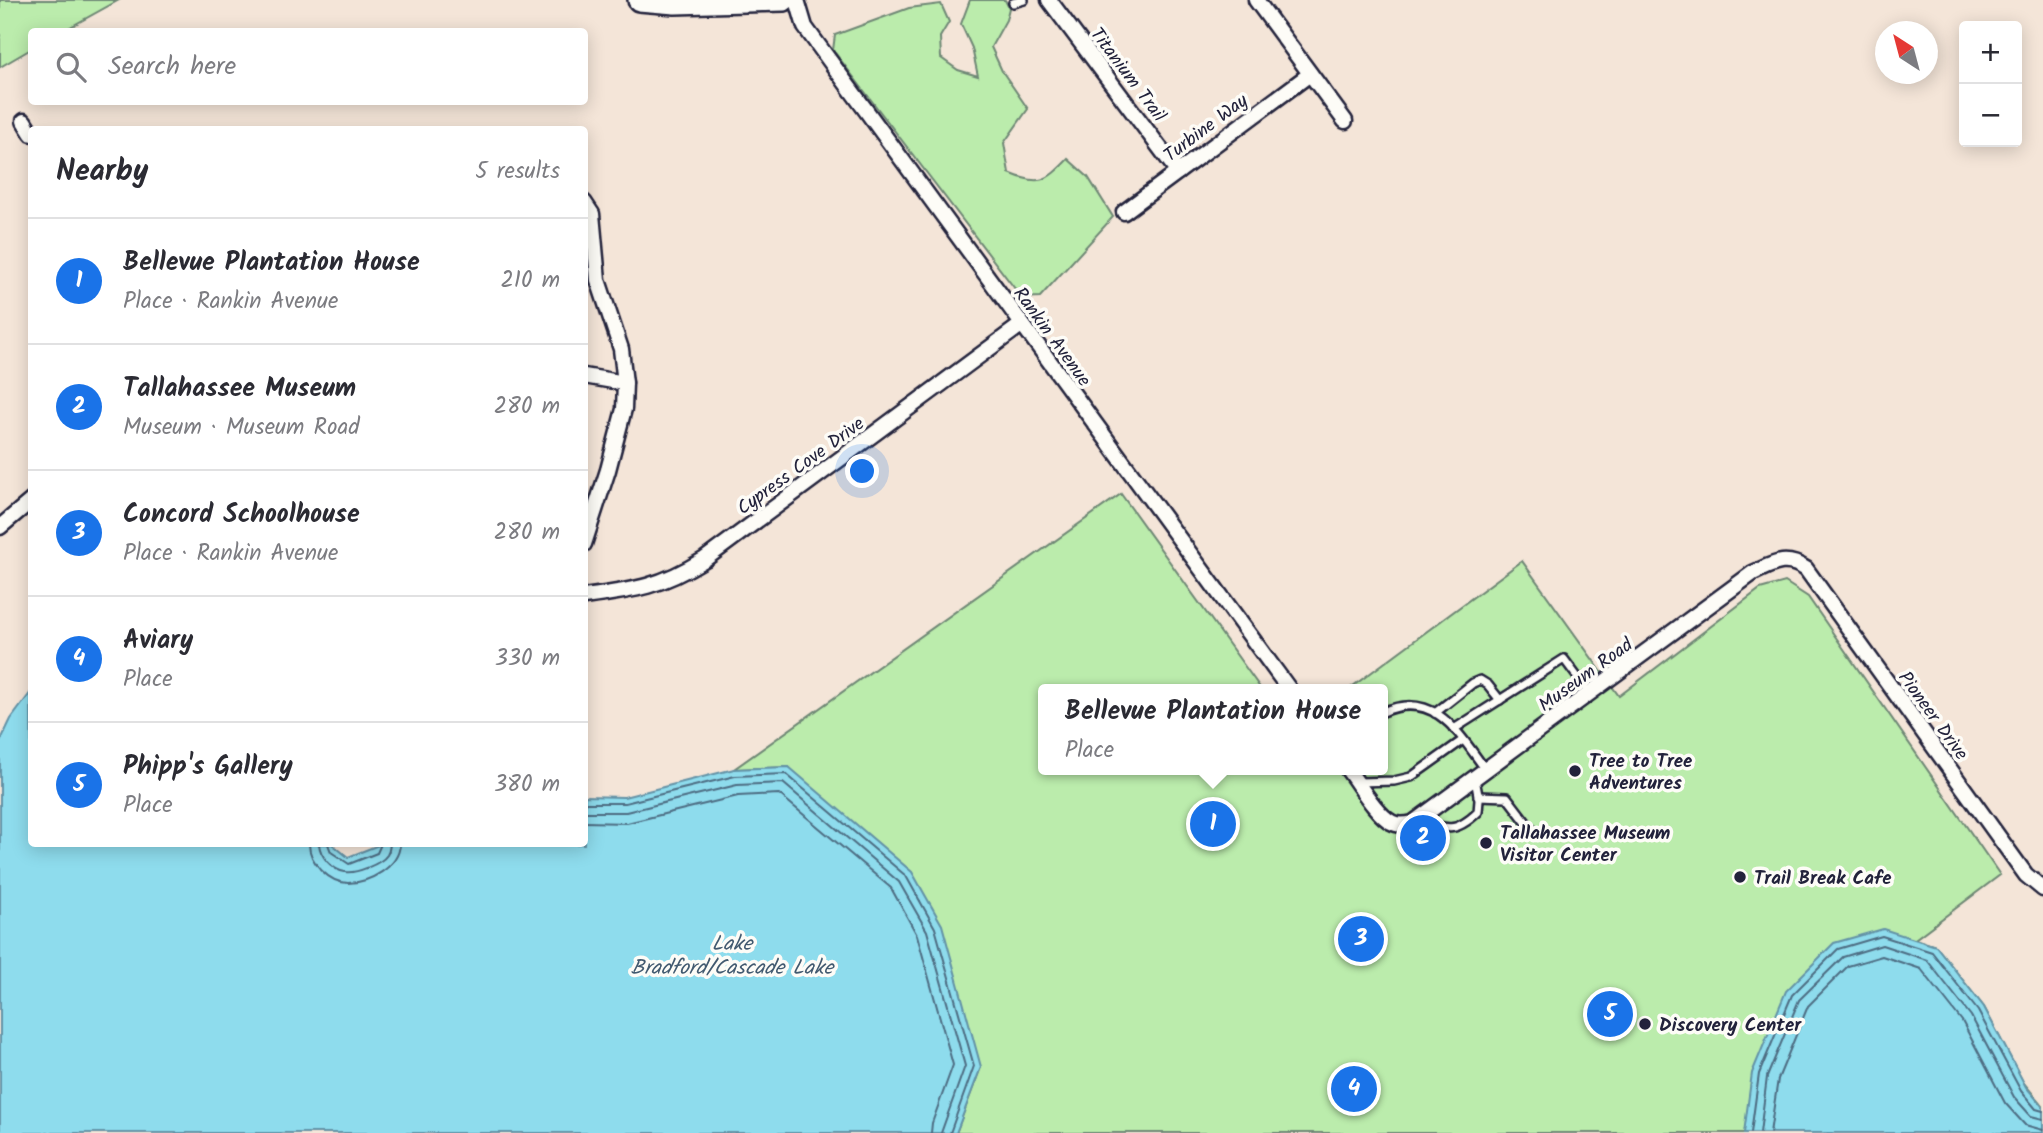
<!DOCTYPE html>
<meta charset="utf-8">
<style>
:root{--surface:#fff;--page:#f2f2f3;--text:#2b2b33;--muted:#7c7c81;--line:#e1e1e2;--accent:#1a73e8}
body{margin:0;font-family:Kalam,sans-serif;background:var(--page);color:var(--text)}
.controls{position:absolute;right:21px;top:21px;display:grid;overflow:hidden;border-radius:7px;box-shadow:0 4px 18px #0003}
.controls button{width:63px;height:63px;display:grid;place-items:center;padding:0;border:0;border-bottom:2px solid var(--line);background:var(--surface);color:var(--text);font:35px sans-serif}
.compass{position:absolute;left:1875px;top:21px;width:63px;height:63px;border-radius:50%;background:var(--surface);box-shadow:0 4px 18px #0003;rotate:324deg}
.you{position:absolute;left:863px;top:472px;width:24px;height:24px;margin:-18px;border:5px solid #fff;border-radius:50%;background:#1a73e8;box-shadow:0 0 0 10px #1a73e833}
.badge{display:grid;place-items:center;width:46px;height:46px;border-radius:50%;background:var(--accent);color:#fff;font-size:23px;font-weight:700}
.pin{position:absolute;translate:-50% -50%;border:4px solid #fff;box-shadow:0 2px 7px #0006}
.popup{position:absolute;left:1038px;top:684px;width:350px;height:91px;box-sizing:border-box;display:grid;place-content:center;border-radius:7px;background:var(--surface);filter:drop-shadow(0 2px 5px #0005);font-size:23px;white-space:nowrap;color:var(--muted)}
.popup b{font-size:26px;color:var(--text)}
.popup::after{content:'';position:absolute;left:50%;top:100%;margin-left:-14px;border:14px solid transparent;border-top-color:var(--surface)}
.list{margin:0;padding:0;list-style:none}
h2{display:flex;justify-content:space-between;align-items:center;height:91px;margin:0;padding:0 28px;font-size:30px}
h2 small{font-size:23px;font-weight:400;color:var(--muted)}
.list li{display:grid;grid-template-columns:46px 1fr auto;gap:21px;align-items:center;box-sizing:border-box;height:126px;padding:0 28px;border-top:2px solid var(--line)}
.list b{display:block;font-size:26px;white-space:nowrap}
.list p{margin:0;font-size:23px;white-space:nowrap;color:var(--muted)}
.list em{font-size:23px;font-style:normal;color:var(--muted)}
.icon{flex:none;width:38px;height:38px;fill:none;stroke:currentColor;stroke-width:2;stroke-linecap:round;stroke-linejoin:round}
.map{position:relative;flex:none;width:2043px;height:1133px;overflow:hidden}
.search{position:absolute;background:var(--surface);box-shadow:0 4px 18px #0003;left:28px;top:28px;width:560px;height:77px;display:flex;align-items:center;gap:18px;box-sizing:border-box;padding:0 24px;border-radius:7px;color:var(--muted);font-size:26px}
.panel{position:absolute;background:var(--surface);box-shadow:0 4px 18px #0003;left:28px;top:126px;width:560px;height:721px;border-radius:7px}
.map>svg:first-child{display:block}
</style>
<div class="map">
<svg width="2043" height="1133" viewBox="0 0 2043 1133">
<rect width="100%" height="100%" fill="#f4e5d8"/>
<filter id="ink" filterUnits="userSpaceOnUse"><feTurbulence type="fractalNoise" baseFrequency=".0143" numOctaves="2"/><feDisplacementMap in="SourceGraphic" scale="14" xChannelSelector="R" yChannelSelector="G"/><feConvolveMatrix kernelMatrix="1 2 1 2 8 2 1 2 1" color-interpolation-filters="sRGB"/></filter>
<g filter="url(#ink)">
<!-- green -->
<g fill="#bbecac" stroke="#6e8774" stroke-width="2">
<polygon points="0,0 119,0 63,31 32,32 31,49 0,67"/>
<path d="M970,0H1005L1009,8L1006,20L991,47L1002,71L1028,109L1004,143L1009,173C1039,186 1046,182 1068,159L1088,177L1113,217L1040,297L1022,298L833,50L835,35L909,8L941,4L949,22L940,37L941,58L958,70L978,76L972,48L961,24Z"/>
<polygon points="1121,494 1261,689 1043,689 1043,770 1383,770 1383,689 1349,689 1522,561 1619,696 1760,589 1785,582 1808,597 2000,875 1915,939 1936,946 1984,1007 2023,1082 2043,1106 2043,1133 956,1133 981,1067 789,767 734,769"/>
</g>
<!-- water -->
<g fill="#8edced" stroke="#6392a6" stroke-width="2">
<polygon points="31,692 32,844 332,844 348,857 381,844 584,844 585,796 624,797 734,769 789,767 912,872 942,925 981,1067 956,1133 0,1133 0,742 11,719"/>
<polygon points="1883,929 1936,946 1984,1007 2026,1087 2043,1107 2043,1133 1744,1133 1752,1073 1786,991 1834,943"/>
</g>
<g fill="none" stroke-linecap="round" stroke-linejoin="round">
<!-- shore -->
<g stroke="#4d6c82" stroke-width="2">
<polyline points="584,803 625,803 735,776 786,774 906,876 935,928 974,1066 950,1133"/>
<polyline points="584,812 626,812 737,785 783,783 899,882 927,931 965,1066 941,1133"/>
<polyline points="584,822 627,823 738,796 779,794 891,888 917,935 953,1065 932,1123 931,1133"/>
<path d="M309,844C309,862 329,883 348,883C369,883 399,867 400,844"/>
<path d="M319,844C320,856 332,870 345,872C355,874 381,864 387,855C390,850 389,849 390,844"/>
<polyline points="328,844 331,852 349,864 377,853 381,844"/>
<polyline points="1751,1133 1759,1074 1792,995 1838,949 1882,936 1932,952 1978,1011 2021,1091 2036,1109 2043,1111"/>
<polyline points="1760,1133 1767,1077 1799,1000 1843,957 1882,945 1927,960 1971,1016 2014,1097 2031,1116 2043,1119"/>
<polyline points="1770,1133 1778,1079 1808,1006 1848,966 1882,956 1921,969 1962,1021 2005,1103 2025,1125 2043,1130"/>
</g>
<!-- service casing -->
<g stroke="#22223b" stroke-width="12">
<g id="service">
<polyline points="1013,3 1024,0"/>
<path d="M1383,712C1435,689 1459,734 1486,770"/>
<polyline points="1435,713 1473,683 1480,680 1488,685 1500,700"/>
<polyline points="1454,729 1564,659 1590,694"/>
<polyline points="1358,782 1394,781 1411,777 1463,740"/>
<polyline points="1478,796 1507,797 1533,831"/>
<path d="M1421,818C1446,831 1456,833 1478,812L1479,800L1475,779"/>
</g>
</g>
<!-- minor casing -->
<g stroke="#22223b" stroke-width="19">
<g id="minor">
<polyline points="797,0 805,27 1289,689"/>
<polyline points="1049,0 1178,172"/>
<polyline points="1256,0 1345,121"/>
<polyline points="24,121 32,134"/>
<polyline points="584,202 592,214 598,280 621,349 625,383 624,409 608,470 584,544"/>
<polyline points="1124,212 1310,74"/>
<polyline points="584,376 625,383"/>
<polyline points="0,527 32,500"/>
<path d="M584,597C636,590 660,587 705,559L1021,325"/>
<path d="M1348,770C1359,784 1376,814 1391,822C1398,826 1405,825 1413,823L1753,573C1773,564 1785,555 1806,569L2026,875L2043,889"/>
</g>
</g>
<!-- secondary casing -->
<g stroke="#22223b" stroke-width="26">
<polyline id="secondary" points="639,0 675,3 784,0"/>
</g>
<!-- service -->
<use href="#service" stroke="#fdfcf7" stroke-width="7"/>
<!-- minor -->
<use href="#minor" stroke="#fdfcf7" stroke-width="14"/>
<!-- secondary -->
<use href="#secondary" stroke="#fdfcf7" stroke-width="21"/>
</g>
</g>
<!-- markers -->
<g fill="#22223b" stroke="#fdfcf7" stroke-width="2.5">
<circle cx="1575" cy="771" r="7"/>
<circle cx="1486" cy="843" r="7"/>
<circle cx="1740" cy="877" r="7"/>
<circle cx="1645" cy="1024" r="7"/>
</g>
<g text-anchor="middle" stroke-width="7" stroke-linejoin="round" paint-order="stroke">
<!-- street labels -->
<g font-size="19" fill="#22223b" stroke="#fdfcf7">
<text transform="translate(1129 74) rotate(53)" y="7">Titanium Trail</text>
<text transform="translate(1205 127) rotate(-37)" y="7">Turbine Way</text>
<text transform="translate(1053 336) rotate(54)" y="7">Rankin Avenue</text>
<text transform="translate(800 465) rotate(-36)" y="7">Cypress Cove Drive</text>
<text transform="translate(1585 674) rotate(-36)" y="7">Museum Road</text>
<text transform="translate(1934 715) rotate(54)" y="7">Pioneer Drive</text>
</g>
<!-- poi labels -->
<g font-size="19" font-weight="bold" fill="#22223b" stroke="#fdfcf7" text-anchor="start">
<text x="1589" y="767">Tree to Tree<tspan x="1589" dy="22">Adventures</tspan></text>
<text x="1500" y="839">Tallahassee Museum<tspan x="1500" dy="22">Visitor Center</tspan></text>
<text x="1754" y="884">Trail Break Cafe</text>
<text x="1659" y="1031">Discovery Center</text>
</g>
<!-- water labels -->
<g font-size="21" font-style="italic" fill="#425a70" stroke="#fdfcf7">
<text x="732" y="950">Lake<tspan x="732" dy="24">Bradford/Cascade Lake</tspan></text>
</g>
</g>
</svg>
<div class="controls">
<button>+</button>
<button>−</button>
</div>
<svg class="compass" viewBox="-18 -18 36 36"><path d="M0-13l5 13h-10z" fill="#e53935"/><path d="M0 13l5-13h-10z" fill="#7c7c81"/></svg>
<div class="you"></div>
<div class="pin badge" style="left:1213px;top:824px">1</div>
<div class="popup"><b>Bellevue Plantation House</b>Place</div>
<div class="pin badge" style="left:1423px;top:838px">2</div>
<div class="pin badge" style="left:1361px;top:939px">3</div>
<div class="pin badge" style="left:1354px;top:1089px">4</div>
<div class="pin badge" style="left:1610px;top:1014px">5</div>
<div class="search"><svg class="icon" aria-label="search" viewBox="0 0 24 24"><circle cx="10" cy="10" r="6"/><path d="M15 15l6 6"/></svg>Search here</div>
<section class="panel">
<h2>Nearby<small>5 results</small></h2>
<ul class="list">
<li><span class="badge">1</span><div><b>Bellevue Plantation House</b><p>Place · Rankin Avenue</p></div><em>210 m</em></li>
<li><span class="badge">2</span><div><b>Tallahassee Museum</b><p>Museum · Museum Road</p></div><em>280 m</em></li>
<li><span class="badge">3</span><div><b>Concord Schoolhouse</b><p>Place · Rankin Avenue</p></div><em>280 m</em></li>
<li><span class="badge">4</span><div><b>Aviary</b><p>Place</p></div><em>330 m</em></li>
<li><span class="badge">5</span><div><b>Phipp's Gallery</b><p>Place</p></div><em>380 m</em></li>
</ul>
</section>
</div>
